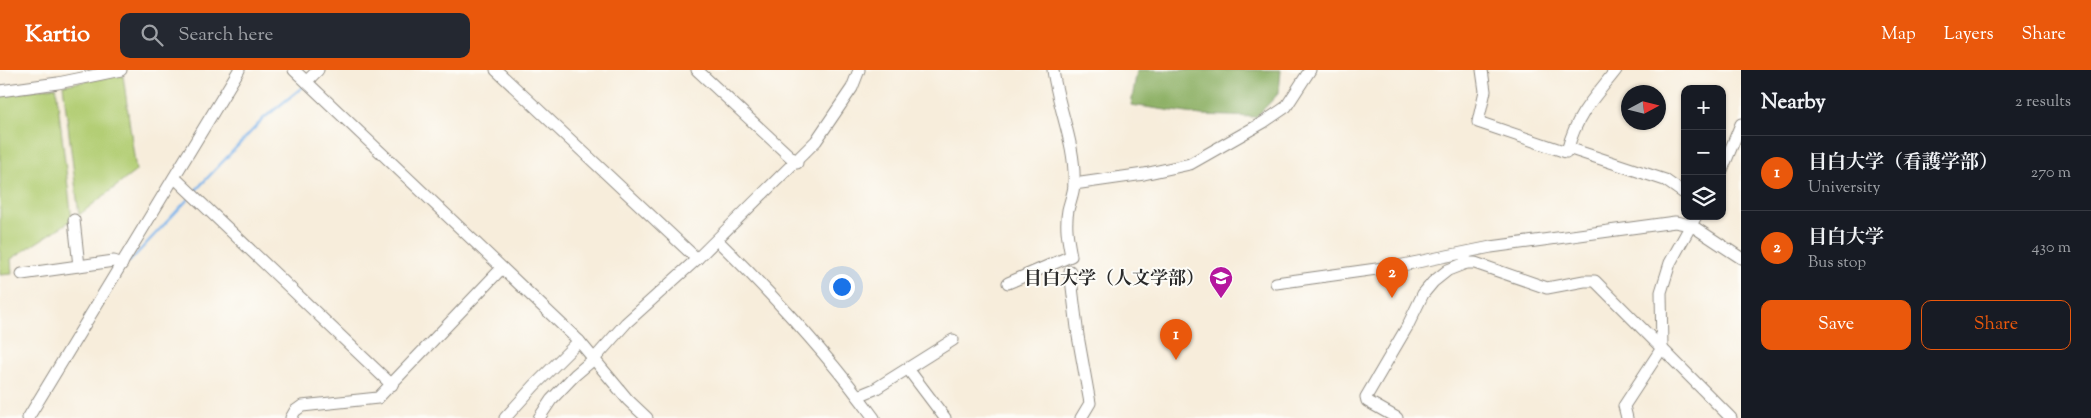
<!DOCTYPE html>
<meta charset="utf-8">
<style>
:root{--surface:#171b24;--page:#242831;--text:#f1f3f6;--muted:#9ea1a6;--line:#363941;--accent:#ea580c}
body{margin:0;font-family:"Sorts Mill Goudy","Noto Serif JP",serif;background:var(--page);color:var(--text)}
.controls{position:absolute;right:15px;top:15px;display:grid;overflow:hidden;border-radius:10px;box-shadow:0 1px 4px #0004}
.controls button{width:45px;height:45px;display:grid;place-items:center;padding:0;border:0;border-bottom:1px solid var(--line);background:var(--surface);color:var(--text);font:25px sans-serif}
.compass{position:absolute;left:1621px;top:15px;width:45px;height:45px;border-radius:50%;background:var(--surface);box-shadow:0 1px 4px #0004;rotate:83deg}
.you{position:absolute;left:841px;top:216px;width:18px;height:18px;margin:-12px;border:4px solid #fff;border-radius:50%;background:#1a73e8;box-shadow:0 0 0 8px #1a73e833}
.badge{display:grid;place-items:center;width:32px;height:32px;border-radius:50%;background:var(--accent);color:#fff;font-size:16px;font-weight:700}
.pin{position:absolute;translate:-50% -41px;filter:drop-shadow(0 1px 2px #0008)}
.pin::after{content:'';position:absolute;top:26px;width:18px;height:15px;background:inherit;clip-path:polygon(0 0,100% 0,50% 100%)}
.list{margin:0;padding:0;list-style:none}
h2{display:flex;justify-content:space-between;align-items:center;height:65px;margin:0;padding:0 20px;font-size:21px}
h2 small{font-size:16px;font-weight:400;color:var(--muted)}
.list li{display:grid;grid-template-columns:32px 1fr auto;gap:15px;align-items:center;box-sizing:border-box;height:75px;padding:0 20px;border-top:1px solid var(--line)}
.list b{display:block;font-size:19px;white-space:nowrap}
.list p{margin:0;font-size:16px;white-space:nowrap;color:var(--muted)}
.list em{font-size:16px;font-style:normal;color:var(--muted)}
.actions{display:flex;gap:10px;padding:15px 20px}
.actions a{flex:1;padding:11px 0;border:1px solid var(--accent);border-radius:10px;text-align:center;font-size:18px;color:var(--accent)}
.actions .main{background:var(--accent);color:#fff}
.icon{flex:none;width:28px;height:28px;fill:none;stroke:currentColor;stroke-width:2;stroke-linecap:round;stroke-linejoin:round}
.map{position:relative;flex:none;width:1741px;height:348px;overflow:hidden}
header{display:flex;align-items:center;gap:30px;box-sizing:border-box;height:70px;padding:0 25px;background:var(--accent);color:#fff}
header strong{font-size:24px}
nav{display:flex;gap:28px;margin-inline-start:auto;font-size:18px}
.search{width:350px;height:45px;background:var(--page);display:flex;align-items:center;gap:12px;box-sizing:border-box;padding:0 18px;border-radius:10px;color:var(--muted);font-size:19px}
main{display:flex}
aside{flex:1;background:var(--surface)}
.map>svg:first-child{display:block}
</style>
<header>
<strong>Kartio</strong>
<div class="search"><svg class="icon" aria-label="search" viewBox="0 0 24 24"><circle cx="10" cy="10" r="6"/><path d="M15 15l6 6"/></svg>Search here</div>
<nav><a>Map</a><a>Layers</a><a>Share</a></nav>
</header>
<main>
<div class="map">
<svg width="1741" height="348" viewBox="0 0 1741 348">
<rect width="100%" height="100%" fill="#fdfcf7"/>
<filter id="ink" filterUnits="userSpaceOnUse"><feTurbulence type="fractalNoise" baseFrequency=".02" numOctaves="2"/><feDisplacementMap in="SourceGraphic" scale="10" xChannelSelector="R" yChannelSelector="G"/><feConvolveMatrix kernelMatrix="1 2 1 2 8 2 1 2 1" color-interpolation-filters="sRGB"/></filter>
<filter id="wash" filterUnits="userSpaceOnUse"><feTurbulence type="fractalNoise" baseFrequency=".0096" numOctaves="4" result="noise"/><feDisplacementMap in="SourceGraphic" scale="20" xChannelSelector="R" yChannelSelector="G"/><feGaussianBlur stdDeviation="1.12" result="paint"/><feColorMatrix in="noise" values="0 0 0 0 0 0 0 0 0 0 0 0 0 0 0 0 0 1.4 0 .05"/><feComposite in="paint" operator="in"/></filter>
<g filter="url(#wash)">
<rect width="100%" height="100%" fill="#f7eddb"/>
<!-- green -->
<g fill="#b3ce74" stroke="#6f7c50">
<polygon points="123,5 136,101 79,145 63,15"/>
<polygon points="56,17 72,150 11,189 12,204 0,205 0,24"/>
</g>
<!-- forest -->
<polygon fill="#8eb166" stroke="#5c6e48" points="1137,0 1281,0 1279,23 1256,47 1201,45 1131,35"/>
<g fill="none" stroke-linecap="round" stroke-linejoin="round">
<!-- stream -->
<g stroke="#7bb3eb" stroke-width="2.5">
<polyline points="195,121 264,48 304,16"/>
<polyline points="129,192 190,127"/>
</g>
</g>
</g>
<g filter="url(#ink)">
<g fill="none" stroke-linecap="round" stroke-linejoin="round">
<!-- minor casing -->
<g stroke="#918c83" stroke-width="13">
<g id="minor">
<polyline points="294,0 579,271 628,330 647,348"/>
<polyline points="496,0 697,189"/>
<polyline points="697,0 797,93"/>
<polyline points="1482,0 1485,21 1478,52 1566,82 1568,78 1665,110 1685,124"/>
<polyline points="307,11 318,0"/>
<polyline points="0,21 58,13 121,0"/>
<path d="M1568,78C1577,44 1595,27 1616,0"/>
<polyline points="1722,100 1741,54"/>
<polyline points="175,108 392,315"/>
<polyline points="1074,114 1144,104 1190,94 1264,52 1286,37 1310,0"/>
<polyline points="74,150 79,196"/>
<path d="M717,170C773,225 828,284 874,348"/>
<polyline points="1466,193 1475,193 1547,218 1584,211 1595,211 1731,348"/>
<polyline points="1070,201 1078,266 1090,333 1081,348"/>
<polyline points="22,204 114,191 122,194"/>
<path d="M1008,213L1071,186C1068,170 1065,156 1068,140C1070,131 1074,122 1074,114C1076,75 1058,38 1053,0"/>
<polyline points="1276,213 1398,196 1491,177 1675,152 1691,155 1741,188"/>
<polyline points="908,299 945,348"/>
<polyline points="858,326 875,319 953,270"/>
<polyline points="28,348 239,0"/>
<polyline points="291,348 295,341 302,336 378,328 502,198"/>
<polyline points="505,348 534,316 579,271"/>
<polyline points="539,348 551,330 575,305 595,288 626,253 697,189 816,71 852,18 859,0"/>
<polyline points="1397,348 1367,331 1366,327 1407,257 1423,224 1433,212 1448,200 1466,193 1465,186"/>
<polyline points="1627,348 1624,336 1662,278 1661,222 1670,193 1696,146"/>
</g>
</g>
<!-- minor -->
<use href="#minor" stroke="#fff" stroke-width="11"/>
</g>
</g>
<!-- icons -->
<defs>
<g id="university-pin" transform="scale(1.25)"><path d="M0 17L-7.5 6A9.5 9.5 0 1 1 7.5 6Z" fill="#b5179e" stroke="#fdfcf7"/><path d="M0-5L7-2L0 1L-7-2ZM-4 1L0 2.5L4 1V4Q0 6-4 4Z" fill="#fff"/></g>
</defs>
<g fill-rule="evenodd">
<use href="#university-pin" x="1221" y="208"/>
</g>
<g text-anchor="middle" stroke-width="4" stroke-linejoin="round" paint-order="stroke">
<!-- poi labels -->
<g font-size="18" font-weight="bold" fill="#2b2b2b" stroke="#fdfcf7" text-anchor="end">
<text x="1204" y="214">目白大学（人文学部）</text>
</g>
</g>
</svg>
<div class="controls">
<button>+</button>
<button>−</button>
<button><svg class="icon" aria-label="layers" viewBox="0 0 24 24"><path d="M12 4l9 5-9 5-9-5zM3 14l9 5 9-5"/></svg></button>
</div>
<svg class="compass" viewBox="-18 -18 36 36"><path d="M0-13l5 13h-10z" fill="#e53935"/><path d="M0 13l5-13h-10z" fill="#9ea1a6"/></svg>
<div class="you"></div>
<div class="pin badge" style="left:1176px;top:290px">1</div>
<div class="pin badge" style="left:1392px;top:228px">2</div>
</div>
<aside>
<h2>Nearby<small>2 results</small></h2>
<ul class="list">
<li><span class="badge">1</span><div><b>目白大学（看護学部）</b><p>University</p></div><em>270 m</em></li>
<li><span class="badge">2</span><div><b>目白大学</b><p>Bus stop</p></div><em>430 m</em></li>
</ul>
<div class="actions"><a class="main">Save</a><a>Share</a></div>
</aside>
</main>
